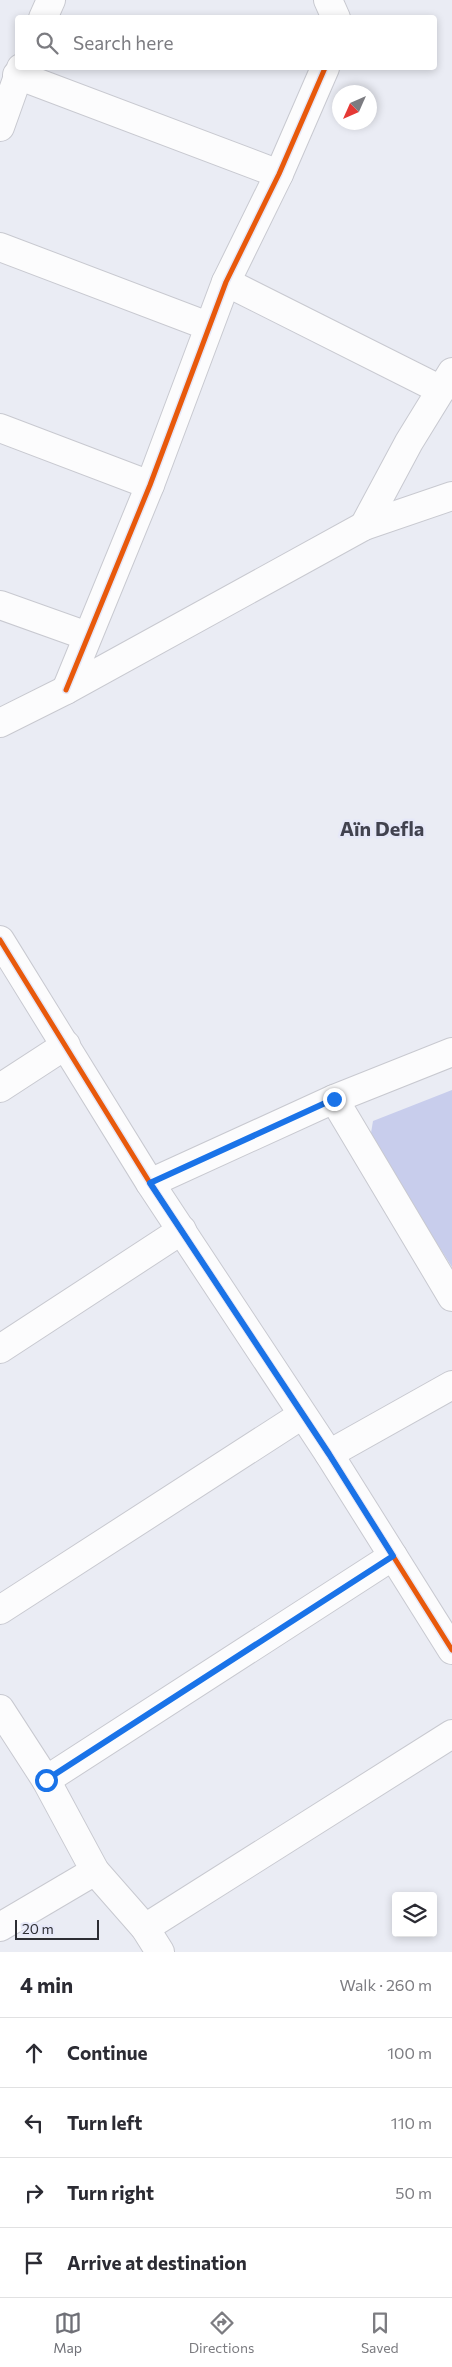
<!DOCTYPE html>
<meta charset="utf-8">
<style>
:root{--surface:#fff;--page:#f2f2f3;--text:#2b2b33;--muted:#7c7c81;--line:#e1e1e2;--accent:#6f7077}
body{margin:0;font-family:Commissioner,sans-serif;background:var(--page);color:var(--text)}
.controls{position:absolute;right:15px;bottom:15px;display:grid;overflow:hidden;border-radius:5px;box-shadow:0 2px 8px #0003}
.controls button{width:45px;height:45px;display:grid;place-items:center;padding:0;border:0;border-bottom:1px solid var(--line);background:var(--surface);color:var(--text);font:25px sans-serif}
.compass{position:absolute;left:332px;top:85px;width:45px;height:45px;border-radius:50%;background:var(--surface);box-shadow:0 2px 8px #0003;rotate:225deg}
.scale{position:absolute;left:15px;bottom:12px;width:84px;box-sizing:border-box;padding-left:5px;border:2px solid #2d2e34;border-top:0;font-size:14px;line-height:18px;white-space:nowrap;color:#2d2e34;-webkit-text-stroke:4px #e6e8f8;paint-order:stroke}
.stop{position:absolute;width:15px;height:15px;margin:-11px;border:4px solid #1a73e8;border-radius:50%;background:#fff}
.stop.end{background:#1a73e8;border-color:#fff;box-shadow:0 1px 5px #0008}
.list{margin:0;padding:0;list-style:none}
h2{display:flex;justify-content:space-between;align-items:center;height:65px;margin:0;padding:0 20px;font-size:21px}
h2 small{font-size:16px;font-weight:400;color:var(--muted)}
.list li{display:grid;grid-template-columns:32px 1fr auto;gap:15px;align-items:center;box-sizing:border-box;height:70px;padding:0 20px;border-top:1px solid var(--line)}
.list b{display:block;font-size:19px;white-space:nowrap}
.list em{font-size:16px;font-style:normal;color:var(--muted)}
.icon{flex:none;width:28px;height:28px;fill:none;stroke:currentColor;stroke-width:2;stroke-linecap:round;stroke-linejoin:round}
.map{position:relative;flex:none;width:452px;height:1952px;overflow:hidden}
.search{position:absolute;background:var(--surface);box-shadow:0 2px 8px #0003;left:15px;right:15px;top:15px;height:55px;display:flex;align-items:center;gap:12px;box-sizing:border-box;padding:0 18px;border-radius:5px;color:var(--muted);font-size:19px}
.sheet{height:345px;background:var(--surface)}
nav{display:flex;justify-content:space-around;align-items:center;box-sizing:border-box;height:70px;border-top:1px solid var(--line);background:var(--surface);font-size:14px;color:var(--muted)}
nav a{display:grid;justify-items:center;gap:2px}
nav .on{color:var(--accent)}
.map>svg:first-child{display:block}
</style>
<div class="map">
<svg width="452" height="1952" viewBox="0 0 452 1952">
<rect width="100%" height="100%" fill="#eaecf4"/>
<!-- green -->
<polygon fill="#c8cdec" points="452,1090 452,1267 370,1139 373,1121"/>
<g fill="none" stroke-linecap="round" stroke-linejoin="round">
<!-- street casing -->
<g stroke="#c8c9d0" stroke-width="30">
<g id="street">
<polyline points="328,0 336,18"/>
<polyline points="43,18 51,0"/>
<polyline points="17,75 279,174"/>
<polyline points="0,127 21,68"/>
<polyline points="0,247 208,326"/>
<polyline points="226,282 441,390"/>
<polyline points="0,428 150,485"/>
<polyline points="364,526 409,442 452,372"/>
<polyline points="0,605 87,636"/>
<polyline points="66,690 150,485 226,282 279,174 325,68"/>
<polyline points="0,723 66,690 364,526 452,496"/>
<polyline points="0,940 150,1183 329,1454 452,1650"/>
<polyline points="0,1088 66,1045"/>
<polyline points="334,1099 452,1297"/>
<polyline points="150,1183 334,1099 452,1052"/>
<polyline points="0,1349 182,1230"/>
<polyline points="329,1454 452,1385"/>
<polyline points="0,1610 302,1415"/>
<polyline points="0,1709 46,1780 95,1871 145,1928 160,1952"/>
<polyline points="46,1780 393,1556"/>
<polyline points="0,1927 95,1871"/>
<polyline points="145,1928 452,1734"/>
</g>
</g>
<!-- street -->
<use href="#street" stroke="#fcfcfd" stroke-width="28"/>
<!-- cycleway casing -->
<g stroke="#e6e8f8" stroke-width="8">
<g id="cycleway">
<polyline points="66,690 150,485 226,282 279,174 325,68"/>
<polyline points="0,940 150,1183 329,1454 452,1650"/>
</g>
</g>
<!-- cycleway -->
<use href="#cycleway" stroke="#e8590c" stroke-width="5"/>
</g>
<g fill="none" stroke-linecap="round" stroke-linejoin="round">
<!-- route -->
<polyline stroke="#1a73e8" stroke-width="6" points="46,1780 393,1556 329,1454 150,1183 334,1099"/>
</g>
<g text-anchor="middle" stroke-width="5" stroke-linejoin="round" paint-order="stroke">
<!-- quarter labels -->
<g font-size="20" font-weight="bold" fill="#41424f" stroke="#e6e8f8">
<text x="382" y="836">Aïn Defla</text>
</g>
</g>
</svg>
<div class="controls">
<button><svg class="icon" aria-label="layers" viewBox="0 0 24 24"><path d="M12 4l9 5-9 5-9-5zM3 14l9 5 9-5"/></svg></button>
</div>
<svg class="compass" viewBox="-18 -18 36 36"><path d="M0-13l5 13h-10z" fill="#e53935"/><path d="M0 13l5-13h-10z" fill="#7c7c81"/></svg>
<div class="scale">20 m</div>
<div class="stop" style="left:46px;top:1780px"></div>
<div class="stop end" style="left:334px;top:1099px"></div>
<div class="search"><svg class="icon" aria-label="search" viewBox="0 0 24 24"><circle cx="10" cy="10" r="6"/><path d="M15 15l6 6"/></svg>Search here</div>
</div>
<section class="sheet">
<h2>4 min<small>Walk · 260 m</small></h2>
<ul class="list">
<li><svg class="icon" aria-label="ahead" viewBox="0 0 24 24"><path d="M12 20V5M6 11l6-6 6 6"/></svg><div><b>Continue</b></div><em>100 m</em></li>
<li><svg class="icon" aria-label="left" viewBox="0 0 24 24"><path d="M17 20v-9H6M10 6l-5 5 5 5"/></svg><div><b>Turn left</b></div><em>110 m</em></li>
<li><svg class="icon" aria-label="right" viewBox="0 0 24 24"><path d="M7 20v-9h11M14 6l5 5-5 5"/></svg><div><b>Turn right</b></div><em>50 m</em></li>
<li><svg class="icon" aria-label="arrive" viewBox="0 0 24 24"><path d="M6 21V4h12l-3 4 3 4H6"/></svg><div><b>Arrive at destination</b></div></li>
</ul>
</section>
<nav>
<a class="on"><svg class="icon" aria-label="map" viewBox="0 0 24 24"><path d="M3 6l6-2 6 2 6-2v14l-6 2-6-2-6 2zM9 4v14M15 6v14"/></svg>Map</a>
<a><svg class="icon" aria-label="directions" viewBox="0 0 24 24"><path d="M12 3l9 9-9 9-9-9zM9 14v-3h6M13 9l2 2-2 2"/></svg>Directions</a>
<a><svg class="icon" aria-label="saved" viewBox="0 0 24 24"><path d="M7 4h10v16l-5-4-5 4z"/></svg>Saved</a>
</nav>
